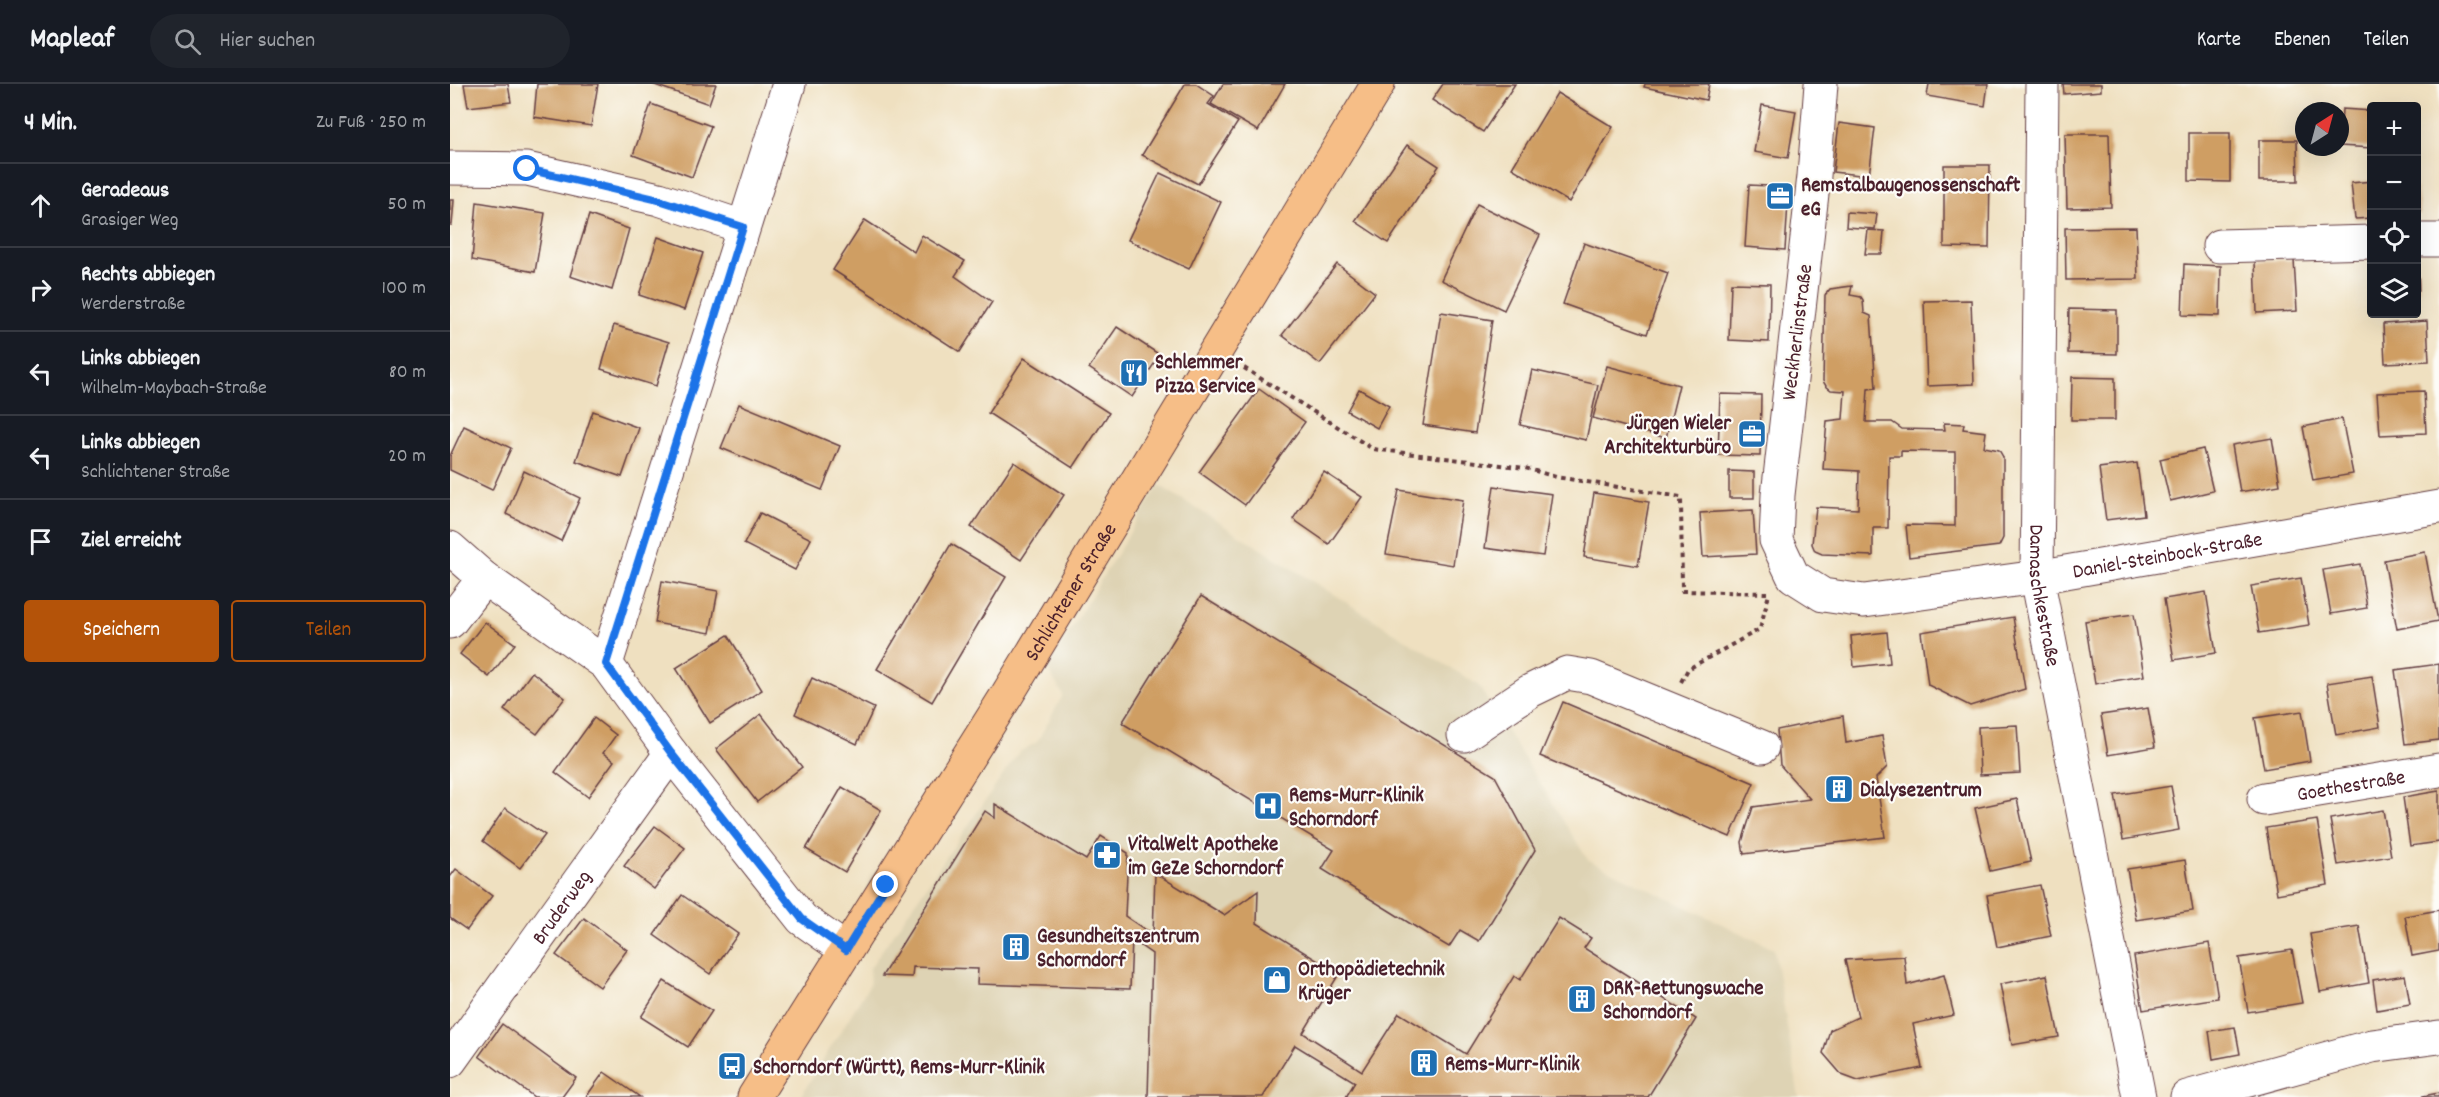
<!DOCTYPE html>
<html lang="de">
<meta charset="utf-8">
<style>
:root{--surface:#171b24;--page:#20242c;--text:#f1f3f6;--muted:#9ea1a6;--line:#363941;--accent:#b45309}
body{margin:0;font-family:Dekko,sans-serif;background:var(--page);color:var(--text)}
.controls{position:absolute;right:18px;top:18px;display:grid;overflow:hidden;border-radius:6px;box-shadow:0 6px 24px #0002}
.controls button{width:54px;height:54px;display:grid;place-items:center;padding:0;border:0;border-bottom:2px solid var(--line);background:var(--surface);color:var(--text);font:30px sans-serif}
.compass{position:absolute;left:1845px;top:18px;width:54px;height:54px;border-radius:50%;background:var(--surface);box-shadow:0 6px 24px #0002;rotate:36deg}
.stop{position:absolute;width:18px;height:18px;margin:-14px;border:4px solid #1a73e8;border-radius:50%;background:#fff}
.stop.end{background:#1a73e8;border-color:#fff;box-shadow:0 2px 6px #0008}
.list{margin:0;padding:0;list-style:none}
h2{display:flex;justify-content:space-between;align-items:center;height:78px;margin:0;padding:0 24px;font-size:26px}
h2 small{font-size:20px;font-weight:400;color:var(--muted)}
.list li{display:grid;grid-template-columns:39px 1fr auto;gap:18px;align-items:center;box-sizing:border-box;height:84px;padding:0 24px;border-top:2px solid var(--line)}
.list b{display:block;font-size:22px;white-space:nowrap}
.list p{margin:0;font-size:20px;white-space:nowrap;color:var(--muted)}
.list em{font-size:20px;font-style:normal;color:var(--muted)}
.actions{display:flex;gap:12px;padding:18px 24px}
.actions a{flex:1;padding:14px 0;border:2px solid var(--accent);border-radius:6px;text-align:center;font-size:21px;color:var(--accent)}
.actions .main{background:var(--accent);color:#fff}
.icon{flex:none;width:33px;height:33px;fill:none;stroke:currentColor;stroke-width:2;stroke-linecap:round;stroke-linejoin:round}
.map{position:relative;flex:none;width:1989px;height:1013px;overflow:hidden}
header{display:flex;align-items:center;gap:36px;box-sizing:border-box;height:84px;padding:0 30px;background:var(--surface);border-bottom:2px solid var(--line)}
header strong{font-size:28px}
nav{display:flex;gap:33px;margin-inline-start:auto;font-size:21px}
.search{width:420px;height:54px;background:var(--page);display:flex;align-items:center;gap:15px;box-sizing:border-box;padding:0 21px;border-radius:33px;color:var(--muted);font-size:22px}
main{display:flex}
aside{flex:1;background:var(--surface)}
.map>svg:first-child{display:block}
</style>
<header>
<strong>Mapleaf</strong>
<div class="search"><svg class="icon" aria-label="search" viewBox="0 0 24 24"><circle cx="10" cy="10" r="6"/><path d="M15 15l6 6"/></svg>Hier suchen</div>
<nav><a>Karte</a><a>Ebenen</a><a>Teilen</a></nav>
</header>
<main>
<aside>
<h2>4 Min.<small>Zu Fuß · 250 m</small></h2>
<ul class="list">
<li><svg class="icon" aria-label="ahead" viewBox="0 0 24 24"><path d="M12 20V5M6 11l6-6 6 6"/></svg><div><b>Geradeaus</b><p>Grasiger Weg</p></div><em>50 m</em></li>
<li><svg class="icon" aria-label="right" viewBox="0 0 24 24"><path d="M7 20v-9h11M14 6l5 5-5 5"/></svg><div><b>Rechts abbiegen</b><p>Werderstraße</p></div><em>100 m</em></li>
<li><svg class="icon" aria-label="left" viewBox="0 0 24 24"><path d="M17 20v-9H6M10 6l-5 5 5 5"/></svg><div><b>Links abbiegen</b><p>Wilhelm-Maybach-Straße</p></div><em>80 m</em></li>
<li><svg class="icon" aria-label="left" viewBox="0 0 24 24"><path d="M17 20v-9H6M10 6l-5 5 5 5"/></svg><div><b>Links abbiegen</b><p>Schlichtener Straße</p></div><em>20 m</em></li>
<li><svg class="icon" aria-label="arrive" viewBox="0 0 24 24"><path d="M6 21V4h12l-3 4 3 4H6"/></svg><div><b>Ziel erreicht</b></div></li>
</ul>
<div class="actions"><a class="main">Speichern</a><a>Teilen</a></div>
</aside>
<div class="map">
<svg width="1989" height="1013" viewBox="0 0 1989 1013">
<rect width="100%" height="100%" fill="#fdfcf7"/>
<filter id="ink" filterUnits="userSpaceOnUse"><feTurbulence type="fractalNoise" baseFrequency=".0167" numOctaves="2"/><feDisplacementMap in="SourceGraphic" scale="12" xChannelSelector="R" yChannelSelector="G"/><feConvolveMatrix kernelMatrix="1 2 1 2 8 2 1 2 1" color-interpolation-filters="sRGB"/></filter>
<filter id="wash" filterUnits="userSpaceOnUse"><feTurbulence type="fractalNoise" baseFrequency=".008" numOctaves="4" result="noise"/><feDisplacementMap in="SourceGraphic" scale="24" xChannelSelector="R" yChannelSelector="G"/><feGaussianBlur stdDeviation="1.35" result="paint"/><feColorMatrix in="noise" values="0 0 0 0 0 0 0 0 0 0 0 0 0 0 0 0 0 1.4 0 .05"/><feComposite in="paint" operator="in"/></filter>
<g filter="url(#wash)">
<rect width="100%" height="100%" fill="#efe0c0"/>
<!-- built -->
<polygon fill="#ded3b4" points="709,401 1028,601 1138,776 1324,865 1349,1013 350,1013 420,900 419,885 569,668 587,658 613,611 597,584"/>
<g id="blocks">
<!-- building -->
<g fill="#cf9e63">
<polygon points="14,0 58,0 61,18 18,23"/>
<polygon points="87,0 148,0 141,42 84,33"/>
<polygon points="202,0 266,0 259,20"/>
<polygon points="735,0 746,0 764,12 758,20 788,38 748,100 692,71"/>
<polygon points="773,0 835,0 808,47 761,20"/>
<polygon points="993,0 1065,0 1033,48 982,16"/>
<polygon points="1195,0 1259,0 1256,16 1194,3"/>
<polygon points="1479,0 1538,0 1535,22 1477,12"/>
<polygon points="1613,0 1651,0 1651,7 1614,10"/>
<polygon points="1107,9 1163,43 1119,118 1062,84"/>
<polygon points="201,20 261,42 242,93 183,71"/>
<polygon points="1312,21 1346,27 1338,74 1304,68"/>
<polygon points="1892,25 1922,27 1922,64 1890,62"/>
<polygon points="1389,39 1425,44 1419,92 1383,88"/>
<polygon points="1739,49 1780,49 1780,98 1739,97"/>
<polygon points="1615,50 1659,50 1661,123 1617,124"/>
<polygon points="1809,56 1847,56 1848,97 1809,97"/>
<polygon points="957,61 989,82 938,159 905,137"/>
<polygon points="1494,81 1540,81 1539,164 1494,163"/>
<polygon points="710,89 771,118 739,185 678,156"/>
<polygon points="1922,97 1922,134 1905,135 1901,99"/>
<polygon points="1299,101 1339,103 1335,166 1295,163"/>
<polygon points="1966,102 1970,130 1966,130"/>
<polygon points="0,116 4,116 2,141 0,141"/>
<polygon points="27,118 95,129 85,188 22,176"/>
<polygon points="1027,120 1090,151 1054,226 991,196"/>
<polygon points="1397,128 1427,130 1425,145 1396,143"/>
<polygon points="139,131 179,145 162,206 120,192"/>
<polygon points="415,136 464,168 472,151 515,177 505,192 542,218 510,268 383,186"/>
<polygon points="1686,143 1688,195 1616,196 1615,144"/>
<polygon points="1418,146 1434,147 1432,170 1415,170"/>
<polygon points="208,153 253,169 234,226 189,211"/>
<polygon points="1134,159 1218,189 1197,250 1113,220"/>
<polygon points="1844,176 1847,227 1807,229 1805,177"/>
<polygon points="887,180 925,209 870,280 832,251"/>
<polygon points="1734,180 1771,182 1770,232 1732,231"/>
<polygon points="1966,185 1968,185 1969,207 1966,207"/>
<polygon points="1281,199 1320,200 1319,258 1279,256"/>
<polygon points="1402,202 1400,211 1411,213 1413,216 1414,229 1421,232 1426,304 1418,305 1416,338 1442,338 1452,345 1495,346 1494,339 1514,340 1513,345 1536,348 1534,363 1549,366 1553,373 1553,454 1549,462 1459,473 1456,441 1505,442 1505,368 1451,367 1451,372 1439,372 1438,444 1423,444 1423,472 1372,470 1365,467 1362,460 1366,423 1408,425 1409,387 1373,385 1377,337 1393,335 1395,307 1381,306 1376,302 1373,297 1375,211 1380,205"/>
<polygon points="1521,216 1524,300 1477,302 1474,217"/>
<polygon points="1619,225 1667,226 1667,270 1618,269"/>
<polygon points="991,228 1042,236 1025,349 973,341"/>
<polygon points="1977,237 1979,277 1935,279 1933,240"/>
<polygon points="164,241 219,258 206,302 151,285"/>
<polygon points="667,243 710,271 682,313 639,284"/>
<polygon points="574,274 659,329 623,384 538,329"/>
<polygon points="1157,282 1229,301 1216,354 1143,334"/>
<polygon points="1082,286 1148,301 1136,356 1070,341"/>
<polygon points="1622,293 1665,294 1665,336 1621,336"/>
<polygon points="809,305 855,338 795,421 749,388"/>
<polygon points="909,305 939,322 927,344 897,327"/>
<polygon points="1974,307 1976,349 1930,351 1927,309"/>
<polygon points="1270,310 1311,311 1310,372 1268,371"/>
<polygon points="289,320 390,362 372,406 271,364"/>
<polygon points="143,327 189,344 172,393 126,377"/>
<polygon points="1892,335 1903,390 1863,397 1853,343"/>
<polygon points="14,342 61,364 42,406 0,386 0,372"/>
<polygon points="1822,354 1830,401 1790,408 1782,361"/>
<polygon points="1753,365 1763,407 1720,417 1710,375"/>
<polygon points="564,378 614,411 571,476 521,443"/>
<polygon points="1687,379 1694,431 1656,436 1649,384"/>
<polygon points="74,387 130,414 111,457 56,430"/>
<polygon points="1279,387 1304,388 1304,414 1279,414"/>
<polygon points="874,388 912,413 879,460 843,435"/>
<polygon points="1044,402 1102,410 1093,472 1035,464"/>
<polygon points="949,406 1013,416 1003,481 936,470"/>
<polygon points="1144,409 1199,418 1188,482 1134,473"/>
<polygon points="1303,426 1306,470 1253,473 1250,429"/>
<polygon points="310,429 361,455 345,486 294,460"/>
<polygon points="501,460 556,493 482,618 427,585"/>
<polygon points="1975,468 1988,537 1947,545 1934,476"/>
<polygon points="1910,480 1917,524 1881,530 1873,486"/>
<polygon points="1851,494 1859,541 1809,549 1801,502"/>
<polygon points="212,497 268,507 260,549 205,539"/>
<polygon points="1756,508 1766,569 1724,576 1714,515"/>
<polygon points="751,512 1045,692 1085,766 1029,857 1010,846 999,863 977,850 872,785 884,766 672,639"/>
<polygon points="1684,530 1694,592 1645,600 1635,537"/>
<polygon points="1563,533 1575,605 1520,622 1478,601 1471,548"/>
<polygon points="35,538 65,560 39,593 10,570"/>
<polygon points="1437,548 1440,579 1404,583 1401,552"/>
<polygon points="278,551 312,606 260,639 226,584"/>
<polygon points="1989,580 1989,656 1955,660 1945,586"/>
<polygon points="82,588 115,614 87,650 54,626"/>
<polygon points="1922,592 1930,643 1886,651 1877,599"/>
<polygon points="362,594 424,624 407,660 345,630"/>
<polygon points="1113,618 1304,699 1280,753 1090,672"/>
<polygon points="1698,624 1705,663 1658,671 1651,631"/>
<polygon points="1852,627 1860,677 1814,685 1805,634"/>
<polygon points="311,630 352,683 307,718 266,665"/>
<polygon points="1393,632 1396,659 1432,652 1437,683 1426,694 1435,753 1294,770 1292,758 1303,723 1360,715 1330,681 1327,646"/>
<polygon points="144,634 166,651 153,669 164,677 138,713 105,688"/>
<polygon points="1567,641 1570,689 1530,691 1528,643"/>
<polygon points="1721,702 1729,746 1673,756 1665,711"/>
<polygon points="392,703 431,726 395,788 356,765"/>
<polygon points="1989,707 1989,758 1960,762 1953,713"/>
<polygon points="1567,715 1581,778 1540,787 1525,724"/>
<polygon points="545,720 636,776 651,752 678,769 675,832 703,851 705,789 774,831 808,807 807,839 889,890 853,949 912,987 949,929 1016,970 1064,892 1070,896 1109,834 1141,854 1134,864 1246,935 1198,1013 896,1013 905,998 845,961 813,1013 698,1013 702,870 682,856 680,905 527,900 528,885 463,883 462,893 432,892 535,727 545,734"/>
<polygon points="55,724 95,751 70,784 33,757"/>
<polygon points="1933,726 1941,772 1888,781 1880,735"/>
<polygon points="1867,736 1878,801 1827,810 1816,744"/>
<polygon points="205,742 235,764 204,805 174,782"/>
<polygon points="1735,776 1743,827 1686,836 1677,785"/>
<polygon points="6,785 42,812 17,846 0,834 0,793"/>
<polygon points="1590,801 1601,852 1547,863 1537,811"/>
<polygon points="232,811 288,850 260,890 204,851"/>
<polygon points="1989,826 1989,867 1962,872 1955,832"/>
<polygon points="134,834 177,866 150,903 106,871"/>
<polygon points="1909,842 1919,899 1870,908 1860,850"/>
<polygon points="1759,859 1768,914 1693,926 1684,872"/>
<polygon points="1842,866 1852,919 1798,928 1789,874"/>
<polygon points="1454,872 1457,901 1494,891 1504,931 1463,940 1472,984 1408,997 1392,991 1373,969 1380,946 1408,933 1395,876"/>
<polygon points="1597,891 1609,953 1562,961 1550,900"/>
<polygon points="1955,891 1960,920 1927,926 1923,896"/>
<polygon points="214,897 262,927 238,963 191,933"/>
<polygon points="52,940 126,994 112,1013 84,1013 29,972"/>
<polygon points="1785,943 1790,970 1763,975 1759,947"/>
<polygon points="154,988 190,1013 136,1013"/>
<polygon points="1989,1009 1989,1013 1974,1013 1973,1012"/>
</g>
</g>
</g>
<g filter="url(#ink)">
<use href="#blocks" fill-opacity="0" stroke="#633c41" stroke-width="1.5"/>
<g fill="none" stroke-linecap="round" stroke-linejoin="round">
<!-- minor casing -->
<g stroke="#633c41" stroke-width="35">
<g id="minor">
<path id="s1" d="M1371,0L1364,92L1328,411L1326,456L1343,492L1373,511L1414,517L1587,493L1989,423"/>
<path id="s2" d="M1592,0L1587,493L1689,1013"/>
<polyline points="0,84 77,85 209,115 293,143"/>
<polyline points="1966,156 1989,156"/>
<polyline points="1769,162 1922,158"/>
<polyline points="0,464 34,494 156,580 221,669 352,835 396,866"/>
<polyline points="0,538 34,494"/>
<polyline points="156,580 339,0"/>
<polyline points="1014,651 1080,607 1117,589 1141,593 1312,663"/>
<path id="s3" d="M1814,715L1989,686"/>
<path id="s4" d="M0,977L221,669"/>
<polyline points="1737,1013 1922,962 1989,953"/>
</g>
</g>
<!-- major casing -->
<g stroke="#633c41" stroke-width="35">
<g id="major">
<path id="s5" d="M304,1013L557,611L928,0"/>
</g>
</g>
<!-- path -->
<g stroke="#633c41" stroke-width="4" stroke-dasharray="4.5 4.5" stroke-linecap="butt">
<polyline points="794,284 923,365 1075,384 1106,393 1231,413 1232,507 1317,509"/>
<polyline points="1231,598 1238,585 1310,545 1319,510"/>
</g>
<!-- minor -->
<use href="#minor" stroke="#fff" stroke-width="33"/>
<!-- major -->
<use href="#major" stroke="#f6be87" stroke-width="33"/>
</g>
</g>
<g fill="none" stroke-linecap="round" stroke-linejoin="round" filter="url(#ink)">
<!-- route -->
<polyline stroke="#1a73e8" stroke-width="8" points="77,85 209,116 293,143 156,580 221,669 352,835 396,866 436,801"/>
</g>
<!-- icons -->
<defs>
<g id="office-square" transform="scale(1.5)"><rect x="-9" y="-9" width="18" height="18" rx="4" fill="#1f6fb2" stroke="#fdfcf7"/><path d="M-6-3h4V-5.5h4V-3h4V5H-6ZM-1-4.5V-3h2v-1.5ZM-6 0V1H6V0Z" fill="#fff"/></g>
<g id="restaurant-square" transform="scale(1.5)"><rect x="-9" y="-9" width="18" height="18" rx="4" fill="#1f6fb2" stroke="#fdfcf7"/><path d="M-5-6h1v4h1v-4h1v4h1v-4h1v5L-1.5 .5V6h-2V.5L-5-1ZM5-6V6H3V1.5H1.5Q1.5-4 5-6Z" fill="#fff"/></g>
<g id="building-square" transform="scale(1.5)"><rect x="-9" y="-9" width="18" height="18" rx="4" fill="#1f6fb2" stroke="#fdfcf7"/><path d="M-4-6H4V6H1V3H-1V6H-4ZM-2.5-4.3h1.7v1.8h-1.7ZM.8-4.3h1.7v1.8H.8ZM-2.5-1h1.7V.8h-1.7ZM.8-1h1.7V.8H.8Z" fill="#fff"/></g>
<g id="hospital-square" transform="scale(1.5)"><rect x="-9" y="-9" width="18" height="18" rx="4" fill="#1f6fb2" stroke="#fdfcf7"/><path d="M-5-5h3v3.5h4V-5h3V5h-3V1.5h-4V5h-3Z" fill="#fff"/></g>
<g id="pharmacy-square" transform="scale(1.5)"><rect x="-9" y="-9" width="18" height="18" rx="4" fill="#1f6fb2" stroke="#fdfcf7"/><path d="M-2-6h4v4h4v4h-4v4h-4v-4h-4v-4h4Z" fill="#fff"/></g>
<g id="shop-square" transform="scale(1.5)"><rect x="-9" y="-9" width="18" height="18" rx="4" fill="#1f6fb2" stroke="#fdfcf7"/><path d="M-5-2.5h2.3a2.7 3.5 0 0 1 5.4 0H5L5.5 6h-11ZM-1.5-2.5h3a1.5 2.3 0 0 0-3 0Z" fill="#fff"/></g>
<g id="bus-square" transform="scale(1.5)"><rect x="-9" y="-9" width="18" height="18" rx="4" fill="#1f6fb2" stroke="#fdfcf7"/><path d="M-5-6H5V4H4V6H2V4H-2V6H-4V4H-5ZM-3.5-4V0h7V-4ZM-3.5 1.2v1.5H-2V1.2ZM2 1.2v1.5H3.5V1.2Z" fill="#fff"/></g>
</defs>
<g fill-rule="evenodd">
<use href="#office-square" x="1330" y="112"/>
<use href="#restaurant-square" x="684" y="289"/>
<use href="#office-square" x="1302" y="350"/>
<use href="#building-square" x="1389" y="705"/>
<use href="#hospital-square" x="818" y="722"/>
<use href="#pharmacy-square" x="657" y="771"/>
<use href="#building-square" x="566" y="863"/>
<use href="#shop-square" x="827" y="896"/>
<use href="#building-square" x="1132" y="915"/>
<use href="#building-square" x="974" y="979"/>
<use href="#bus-square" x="282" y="982"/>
</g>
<g text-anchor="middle" stroke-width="4.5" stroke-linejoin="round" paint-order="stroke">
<!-- poi labels -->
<g font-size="21" font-weight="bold" fill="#4a1f2b" stroke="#fdfcf7" text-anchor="start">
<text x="1351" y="107">Remstalbaugenossenschaft<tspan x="1351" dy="24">eG</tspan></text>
<text x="705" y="284">Schlemmer<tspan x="705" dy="24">Pizza Service</tspan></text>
<text x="1281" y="345" text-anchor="end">Jürgen Wieler<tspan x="1281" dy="24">Architekturbüro</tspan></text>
<text x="1410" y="712">Dialysezentrum</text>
<text x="839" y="717">Rems-Murr-Klinik<tspan x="839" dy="24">Schorndorf</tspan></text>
<text x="678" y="766">VitalWelt Apotheke<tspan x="678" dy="24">im GeZe Schorndorf</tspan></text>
<text x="587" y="858">Gesundheitszentrum<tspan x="587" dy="24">Schorndorf</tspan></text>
<text x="848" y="891">Orthopädietechnik<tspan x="848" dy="24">Krüger</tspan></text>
<text x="1153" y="910">DRK-Rettungswache<tspan x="1153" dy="24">Schorndorf</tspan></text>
<text x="995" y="986">Rems-Murr-Klinik</text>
<text x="303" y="989">Schorndorf (Württ), Rems-Murr-Klinik</text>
</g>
<!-- street labels -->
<g font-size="21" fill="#4a1f2b" stroke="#fdfcf7">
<text transform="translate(1346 248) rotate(-83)" y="7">Weckherlinstraße</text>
<text dy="7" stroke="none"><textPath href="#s1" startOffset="882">Daniel-Steinbock-Straße</textPath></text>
<text dy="7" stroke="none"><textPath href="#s5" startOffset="596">Schlichtener Straße</textPath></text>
<text dy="7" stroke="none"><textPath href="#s2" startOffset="512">Damaschkestraße</textPath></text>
<text dy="7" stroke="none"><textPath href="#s3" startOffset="88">Goethestraße</textPath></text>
<text dy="7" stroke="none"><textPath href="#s4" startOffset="190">Bruderweg</textPath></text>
</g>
</g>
</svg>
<div class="controls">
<button>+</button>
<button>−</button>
<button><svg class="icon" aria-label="locate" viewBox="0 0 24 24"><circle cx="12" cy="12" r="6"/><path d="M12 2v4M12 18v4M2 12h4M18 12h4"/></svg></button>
<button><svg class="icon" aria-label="layers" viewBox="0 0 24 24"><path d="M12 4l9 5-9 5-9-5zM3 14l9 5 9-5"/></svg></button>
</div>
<svg class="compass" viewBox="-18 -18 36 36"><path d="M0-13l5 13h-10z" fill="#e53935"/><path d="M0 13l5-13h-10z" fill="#9ea1a6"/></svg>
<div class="stop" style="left:77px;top:85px"></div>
<div class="stop end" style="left:436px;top:801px"></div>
</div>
</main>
